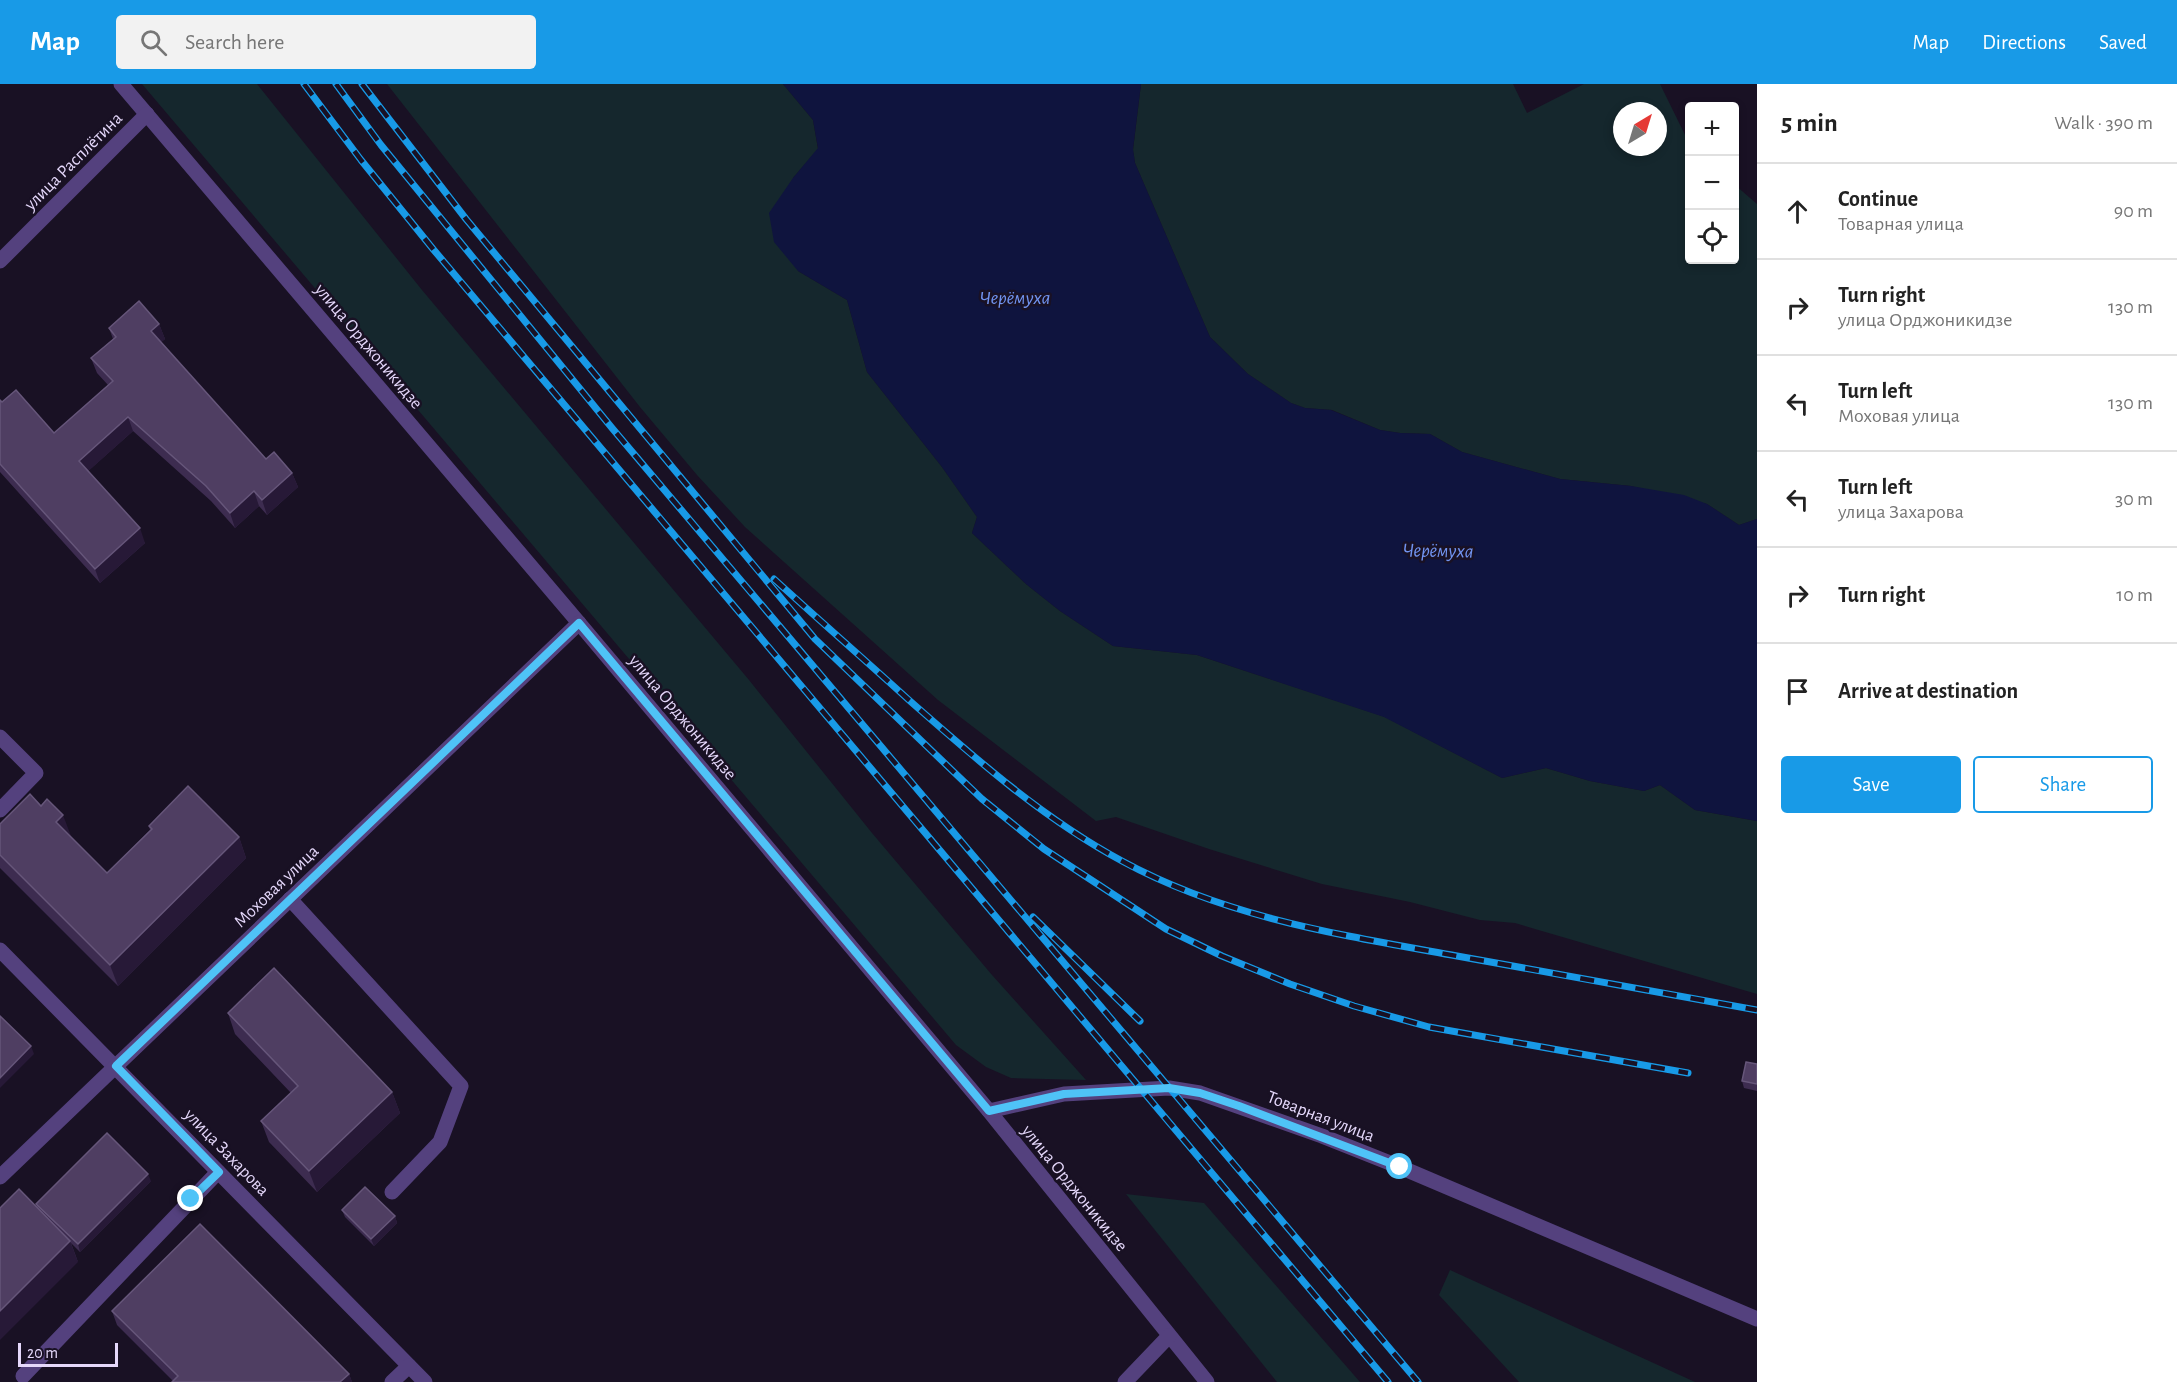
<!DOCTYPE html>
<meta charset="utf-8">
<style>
:root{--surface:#fff;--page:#f2f2f2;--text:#222;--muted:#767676;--line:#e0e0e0;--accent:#189ae7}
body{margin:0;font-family:"Alegreya Sans",sans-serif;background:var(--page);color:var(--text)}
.controls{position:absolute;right:18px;top:18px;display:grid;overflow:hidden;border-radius:6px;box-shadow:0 3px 9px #0003}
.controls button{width:54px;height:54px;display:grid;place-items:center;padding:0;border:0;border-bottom:2px solid var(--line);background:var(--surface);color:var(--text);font:30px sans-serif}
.compass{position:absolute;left:1613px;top:18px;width:54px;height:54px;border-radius:50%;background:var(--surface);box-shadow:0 3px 9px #0003;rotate:38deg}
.scale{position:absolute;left:18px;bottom:15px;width:100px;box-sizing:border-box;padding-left:6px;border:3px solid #e5d8fb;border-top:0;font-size:16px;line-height:21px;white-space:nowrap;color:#e5d8fb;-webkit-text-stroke:4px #191124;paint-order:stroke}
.stop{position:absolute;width:18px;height:18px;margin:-14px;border:4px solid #4fc3f7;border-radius:50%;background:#fff}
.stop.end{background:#4fc3f7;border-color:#fff;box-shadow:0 2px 6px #0008}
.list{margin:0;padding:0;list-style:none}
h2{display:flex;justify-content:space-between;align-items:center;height:78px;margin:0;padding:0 24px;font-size:26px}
h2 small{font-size:20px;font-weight:400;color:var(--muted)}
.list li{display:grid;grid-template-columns:39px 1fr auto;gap:18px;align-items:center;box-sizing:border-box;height:96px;padding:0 24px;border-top:2px solid var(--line)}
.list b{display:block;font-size:22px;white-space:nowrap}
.list p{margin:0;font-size:20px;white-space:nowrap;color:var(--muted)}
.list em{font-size:20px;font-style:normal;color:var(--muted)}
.actions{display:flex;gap:12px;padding:18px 24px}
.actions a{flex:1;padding:14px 0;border:2px solid var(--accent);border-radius:6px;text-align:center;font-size:21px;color:var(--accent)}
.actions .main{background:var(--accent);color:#fff}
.icon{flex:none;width:33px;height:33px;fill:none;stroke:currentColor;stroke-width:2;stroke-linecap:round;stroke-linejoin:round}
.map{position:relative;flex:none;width:1757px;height:1298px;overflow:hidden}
header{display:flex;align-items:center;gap:36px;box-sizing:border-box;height:84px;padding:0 30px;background:var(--accent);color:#fff}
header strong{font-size:28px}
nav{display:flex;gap:33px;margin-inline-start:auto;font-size:21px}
.search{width:420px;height:54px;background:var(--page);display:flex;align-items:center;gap:15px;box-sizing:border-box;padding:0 21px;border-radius:6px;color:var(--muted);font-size:22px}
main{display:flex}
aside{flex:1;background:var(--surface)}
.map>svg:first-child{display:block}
</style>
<header>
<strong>Map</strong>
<div class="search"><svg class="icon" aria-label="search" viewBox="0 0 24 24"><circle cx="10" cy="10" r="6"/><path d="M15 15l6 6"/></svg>Search here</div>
<nav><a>Map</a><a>Directions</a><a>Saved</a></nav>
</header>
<main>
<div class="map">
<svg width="1757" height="1298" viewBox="0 0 1757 1298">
<rect width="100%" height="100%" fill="#191124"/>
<!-- green -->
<g fill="#15272d" fill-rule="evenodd">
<polygon points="142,0 257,0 422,206 749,596 872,749 992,891 1086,996 1011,994 986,983 956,961"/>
<polygon points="387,0 783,0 813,36 818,65 793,94 798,187 847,216 867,288 942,383 977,433 972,449 1026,500 1060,527 1113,562 1197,571 1385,633 1502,694 1546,684 1590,697 1644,707 1660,701 1695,726 1757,737 1757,910 1515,839 1480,836 1410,818 1322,800 1209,765 1116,733 1096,737 938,616 745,443 697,391 640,323"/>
<path d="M1141,0H1513L1527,29L1584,0H1660L1689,59L1690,176H1734L1735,101L1757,120V435L1739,441L1707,420L1631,402L1560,395L1462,368L1430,350L1400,349L1380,346L1332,326L1305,324L1291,319L1248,290L1210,253L1135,79L1133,66ZM1622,27H1658V63H1622Z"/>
<polygon points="1126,1110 1204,1119 1360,1298 1277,1298"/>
<polygon points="1450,1186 1695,1298 1519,1298 1439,1211"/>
</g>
<!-- water -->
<polygon fill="#0f143e" points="783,0 1141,0 1133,65 1135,79 1210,253 1248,290 1291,319 1305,324 1331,326 1380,346 1400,349 1430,350 1462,368 1560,395 1631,402 1684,411 1707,420 1739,441 1757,435 1757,737 1695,726 1660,701 1644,707 1590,697 1546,684 1502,694 1384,633 1197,571 1113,562 1060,527 1026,500 972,449 977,433 942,383 867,288 847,216 798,187 774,158 769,129 793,94 818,64 813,36"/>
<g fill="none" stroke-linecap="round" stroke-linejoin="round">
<!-- minor -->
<g stroke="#54417e" stroke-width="15">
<polyline points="121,0 579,539 989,1027 1207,1298"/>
<polyline points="0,177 147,30"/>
<polyline points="0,653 36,689 0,726"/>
<polyline points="290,815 461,1002 440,1058 392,1108"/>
<polyline points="0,866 425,1298"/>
<polyline points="989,1027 1064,1010 1169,1004 1200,1009 1322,1052 1400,1083 1757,1235"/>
<polyline points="0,1093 579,539"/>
<polyline points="23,1292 218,1088"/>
<polyline points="392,1298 409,1282"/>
<polyline points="1125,1298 1169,1252"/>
</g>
<!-- rail casing -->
<g stroke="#189ae7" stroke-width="7">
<g id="rail">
<polyline points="304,0 361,76 433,165 1388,1298"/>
<polyline points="336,0 381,61 612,344 1418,1298"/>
<polyline points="362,0 466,135 815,555 982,715 1044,765 1166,845 1222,872 1290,900 1354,922 1429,943 1688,989"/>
<path d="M774,495C819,536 865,576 910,617C977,676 1044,735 1122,777C1227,834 1341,851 1457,872C1557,890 1657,908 1757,926"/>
<polyline points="1033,833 1140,937"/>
</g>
</g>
<!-- rail -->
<use href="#rail" stroke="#191124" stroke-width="4.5" stroke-dasharray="14" stroke-linecap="butt"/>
</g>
<!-- wall -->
<g fill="#3d2c50">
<polygon points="159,240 165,255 161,258 266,375 292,389 298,403 267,431 259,422 235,444 211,417 133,347 88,387 145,459 100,499 0,388 0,316 2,318 54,349 108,301 97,289 91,274 113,255 109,244"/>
<polygon points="0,740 107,789 150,746 149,742 239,753 246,774 118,902 0,784"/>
<polygon points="228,929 392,1008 400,1029 317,1108 269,1058 261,1037 291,1009 235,950"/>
<polygon points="1757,980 1757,1007 1744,1004 1742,997"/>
<polygon points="151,1097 80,1168 71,1159 78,1178 38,1125 36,1120"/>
<polygon points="342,1126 395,1132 397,1139 374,1162 345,1133"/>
<polygon points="112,1227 349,1290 352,1298 172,1298 173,1297 117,1241"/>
</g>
<!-- shaded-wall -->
<g fill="#271937">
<polygon points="159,240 165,255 157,262 151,247"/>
<polygon points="128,333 133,347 84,391 79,377"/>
<polygon points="292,389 298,403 267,431 262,416"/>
<polygon points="254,407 259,422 235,444 230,429"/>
<polygon points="140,444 145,459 100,499 95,485"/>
<polygon points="63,731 71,752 56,738"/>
<polygon points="239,753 246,774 118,902 110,881"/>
<polygon points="31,962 34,970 0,1004 0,994"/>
<polygon points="392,1008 400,1029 317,1108 309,1087"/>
<polygon points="148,1090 151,1097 80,1168 78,1160"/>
<polygon points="395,1132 397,1139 374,1162 371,1155"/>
<polygon points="70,1157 78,1178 0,1256 0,1227"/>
<polygon points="349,1290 352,1298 340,1298"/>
</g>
<!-- building -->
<g fill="#4f3e62" stroke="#66567a" stroke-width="1.5">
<polygon points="139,217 159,240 151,247 266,375 274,368 292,389 262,416 254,407 230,429 206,402 128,333 79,377 140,444 95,485 0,380 0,316 2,318 16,306 54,349 113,297 91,274 116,253 109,244"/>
<polygon points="188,702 239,753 110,881 0,771 0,740 30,710 41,722 47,715 63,731 56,738 107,789 152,745 149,742"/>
<polygon points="274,884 392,1008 309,1087 261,1037 298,1002 228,929"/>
<polygon points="0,932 31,962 0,994"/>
<polygon points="1746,978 1757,980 1757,1000 1742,997"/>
<polygon points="107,1049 148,1090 78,1160 36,1120"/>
<polygon points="365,1103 395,1132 371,1155 342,1126"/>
<polygon points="19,1105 70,1157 0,1227 0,1124"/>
<polygon points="200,1140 349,1290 340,1298 172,1298 178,1292 112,1227"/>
</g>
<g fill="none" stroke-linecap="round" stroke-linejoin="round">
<!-- route -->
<polyline stroke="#4fc3f7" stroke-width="8" points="191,1115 219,1088 116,982 579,539 989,1027 1064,1010 1169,1004 1200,1009 1239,1022 1400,1083"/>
</g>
<g text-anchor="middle" stroke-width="5" stroke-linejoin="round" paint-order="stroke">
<!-- street labels -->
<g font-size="18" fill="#e5d8fb" stroke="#191124">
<text transform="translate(73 77) rotate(-45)" y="6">улица Расплётина</text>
<text transform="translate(369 262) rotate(50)" y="6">улица Орджоникидзе</text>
<text transform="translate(683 633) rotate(50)" y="6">улица Орджоникидзе</text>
<text transform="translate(276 802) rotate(-44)" y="6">Моховая улица</text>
<text transform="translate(1321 1032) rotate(21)" y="6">Товарная улица</text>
<text transform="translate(227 1068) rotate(46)" y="6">улица Захарова</text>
<text transform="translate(1075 1104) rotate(51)" y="6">улица Орджоникидзе</text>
</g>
<!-- water labels -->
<g font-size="20" font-style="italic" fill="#7193f0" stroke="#191124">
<text x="1015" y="220">Черёмуха</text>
<text transform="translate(1438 466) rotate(1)" y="7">Черёмуха</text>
</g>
</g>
</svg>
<div class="controls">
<button>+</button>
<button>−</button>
<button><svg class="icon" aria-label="locate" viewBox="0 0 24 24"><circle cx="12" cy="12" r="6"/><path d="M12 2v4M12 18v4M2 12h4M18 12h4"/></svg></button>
</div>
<svg class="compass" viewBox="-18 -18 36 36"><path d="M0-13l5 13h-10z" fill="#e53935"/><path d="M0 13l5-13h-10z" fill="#767676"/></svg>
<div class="scale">20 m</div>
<div class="stop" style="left:1400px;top:1083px"></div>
<div class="stop end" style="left:191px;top:1115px"></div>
</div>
<aside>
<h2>5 min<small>Walk · 390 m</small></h2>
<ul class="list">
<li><svg class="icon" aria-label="ahead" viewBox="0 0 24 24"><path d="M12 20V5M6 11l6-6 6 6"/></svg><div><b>Continue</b><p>Товарная улица</p></div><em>90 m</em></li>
<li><svg class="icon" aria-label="right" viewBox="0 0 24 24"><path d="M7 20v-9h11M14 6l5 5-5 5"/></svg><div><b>Turn right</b><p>улица Орджоникидзе</p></div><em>130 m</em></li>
<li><svg class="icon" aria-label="left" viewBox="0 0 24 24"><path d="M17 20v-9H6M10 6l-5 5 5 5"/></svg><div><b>Turn left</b><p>Моховая улица</p></div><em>130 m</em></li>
<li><svg class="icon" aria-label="left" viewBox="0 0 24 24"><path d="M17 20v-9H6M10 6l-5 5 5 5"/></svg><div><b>Turn left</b><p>улица Захарова</p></div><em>30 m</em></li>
<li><svg class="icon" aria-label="right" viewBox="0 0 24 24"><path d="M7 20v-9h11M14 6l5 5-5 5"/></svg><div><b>Turn right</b></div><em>10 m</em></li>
<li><svg class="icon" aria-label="arrive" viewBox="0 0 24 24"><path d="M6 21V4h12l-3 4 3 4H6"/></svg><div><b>Arrive at destination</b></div></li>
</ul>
<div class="actions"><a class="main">Save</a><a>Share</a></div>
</aside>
</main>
